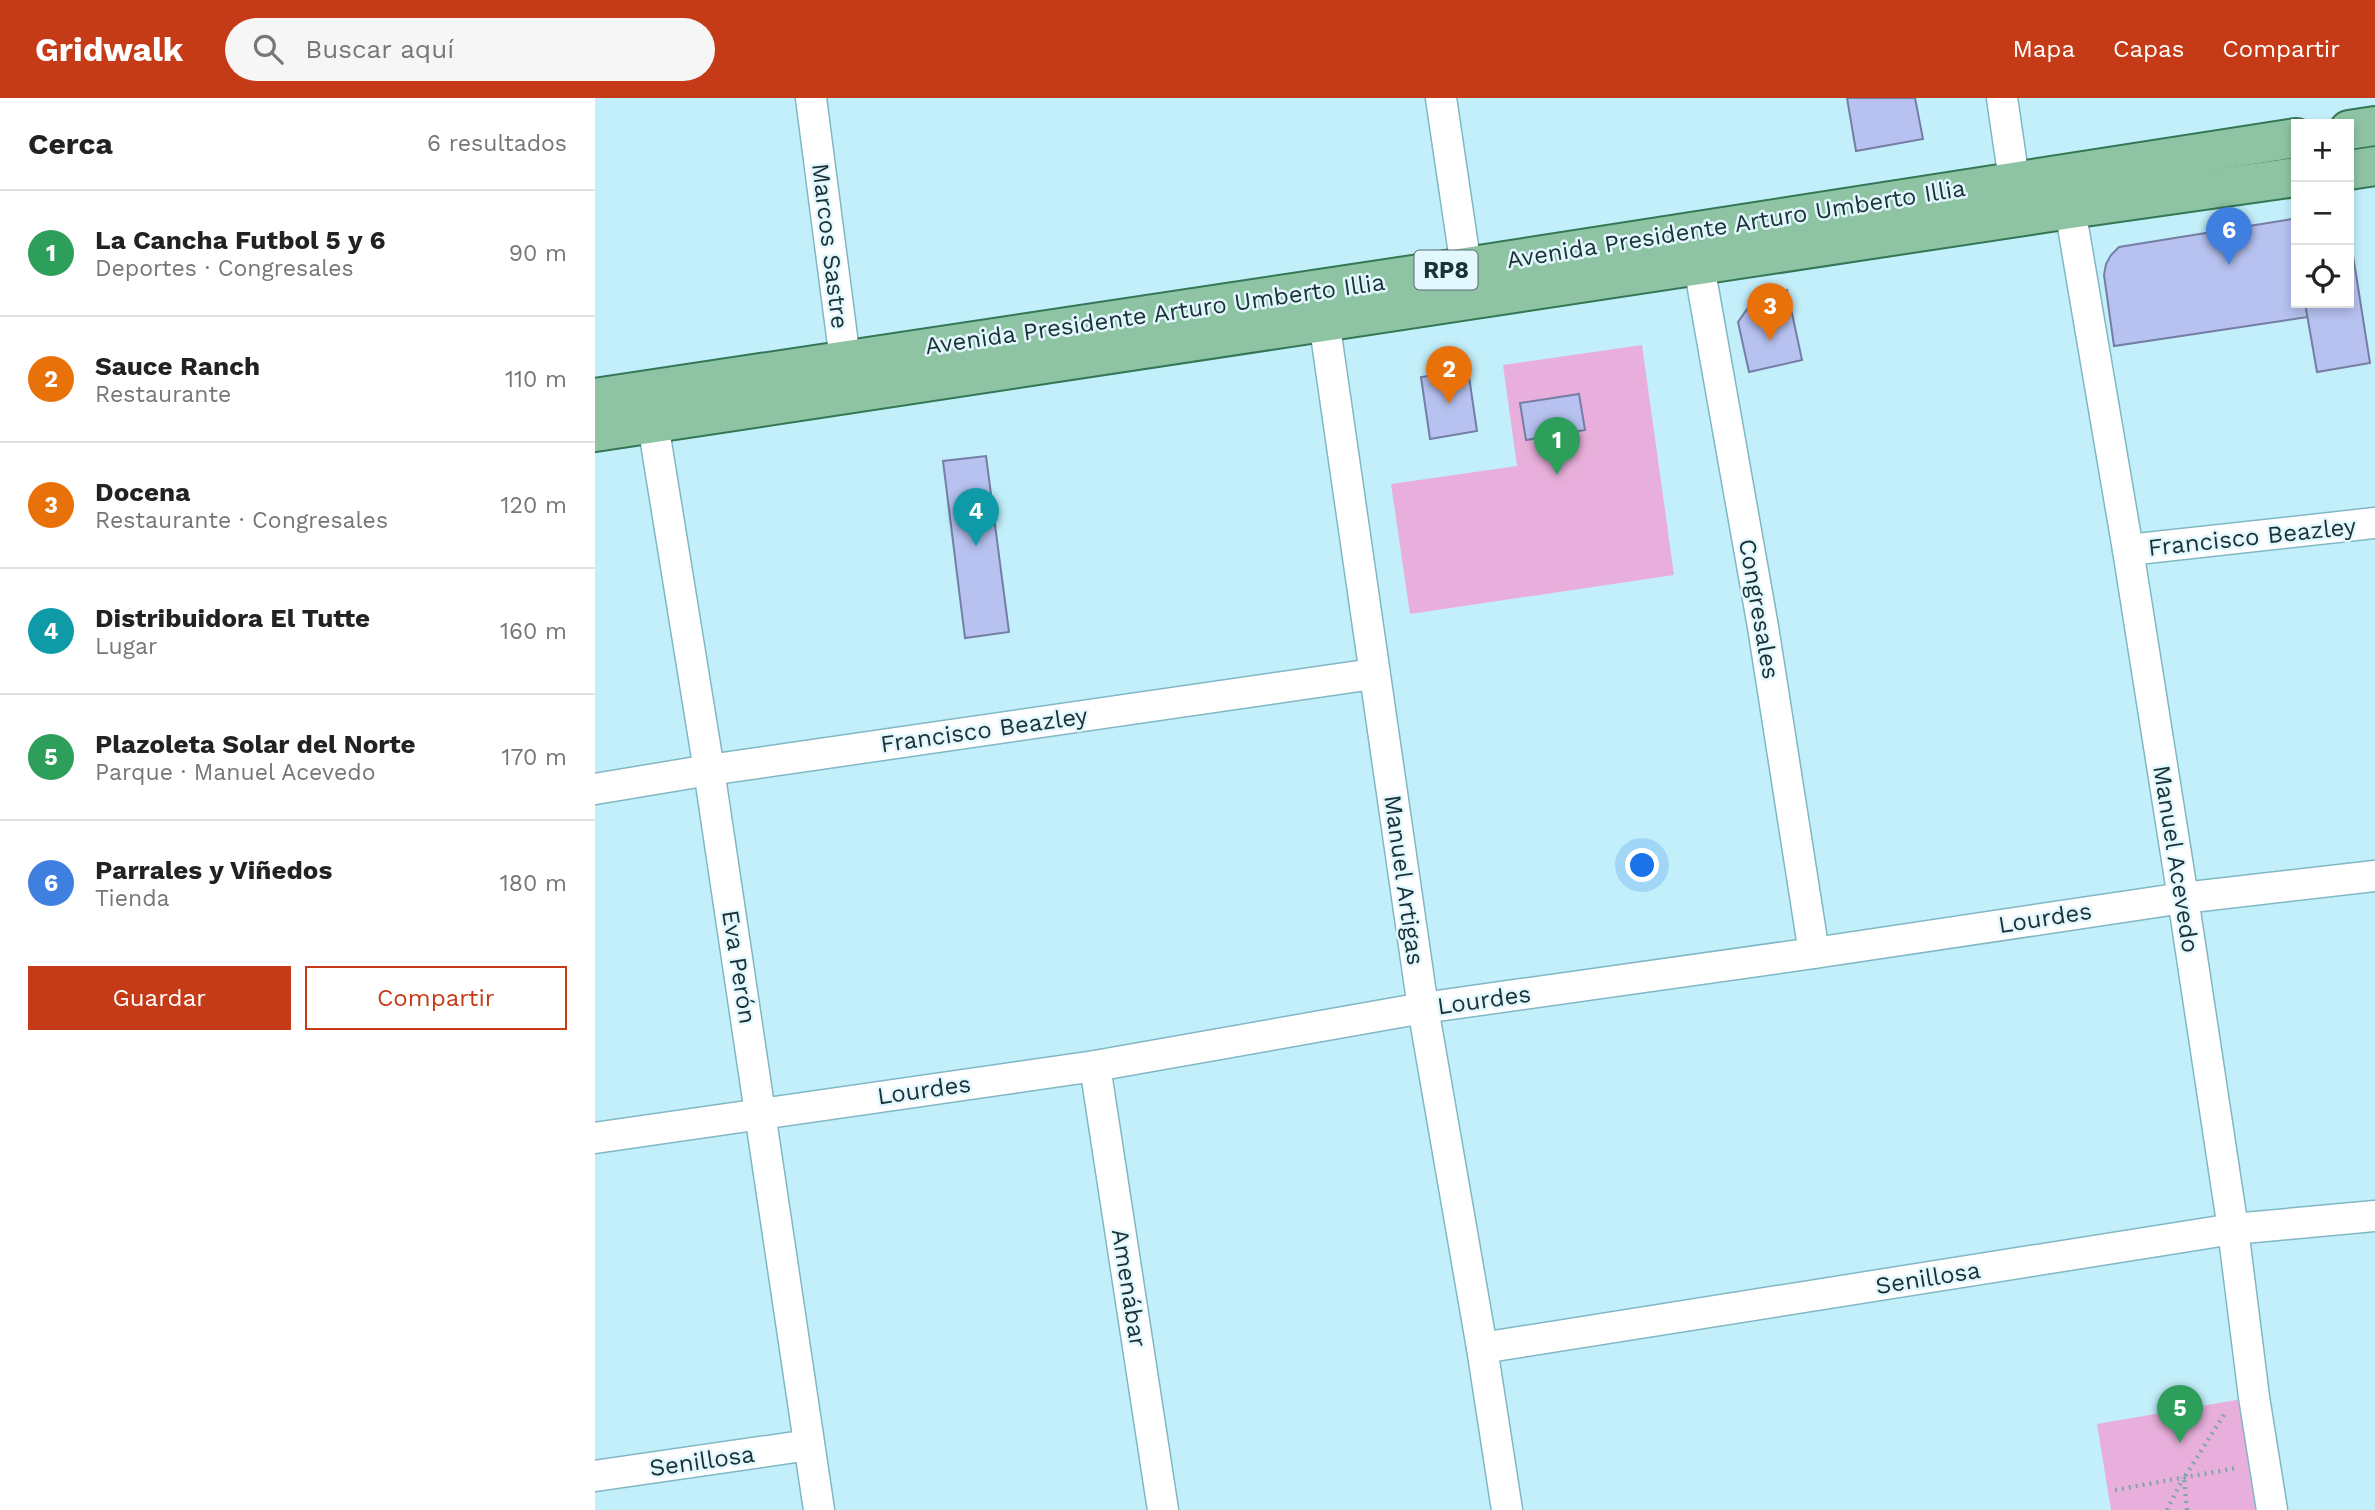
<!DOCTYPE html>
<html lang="es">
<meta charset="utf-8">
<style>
:root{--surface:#fff;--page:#f6f6f6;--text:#222;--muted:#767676;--line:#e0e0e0;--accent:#c53b17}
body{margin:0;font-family:"Work Sans",sans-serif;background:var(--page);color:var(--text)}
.controls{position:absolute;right:21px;top:21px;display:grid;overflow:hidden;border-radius:0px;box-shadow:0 4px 10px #0003}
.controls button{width:63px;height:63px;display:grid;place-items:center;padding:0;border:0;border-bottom:2px solid var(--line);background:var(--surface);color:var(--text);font:35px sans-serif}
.you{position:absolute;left:1048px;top:768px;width:24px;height:24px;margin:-18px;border:5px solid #fff;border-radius:50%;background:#1a73e8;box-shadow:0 0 0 10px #1a73e833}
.badge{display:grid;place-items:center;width:46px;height:46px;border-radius:50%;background:var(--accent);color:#fff;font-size:23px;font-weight:700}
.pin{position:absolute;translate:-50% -58px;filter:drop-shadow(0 2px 4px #0008)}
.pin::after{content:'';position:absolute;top:37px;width:24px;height:21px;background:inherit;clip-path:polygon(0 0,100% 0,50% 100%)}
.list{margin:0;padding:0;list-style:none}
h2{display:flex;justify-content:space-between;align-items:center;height:91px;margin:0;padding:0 28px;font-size:30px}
h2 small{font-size:23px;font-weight:400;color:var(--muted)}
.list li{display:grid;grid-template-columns:46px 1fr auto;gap:21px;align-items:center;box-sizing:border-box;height:126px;padding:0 28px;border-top:2px solid var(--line)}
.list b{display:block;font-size:26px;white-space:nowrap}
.list p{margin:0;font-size:23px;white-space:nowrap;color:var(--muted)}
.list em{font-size:23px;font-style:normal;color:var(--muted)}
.actions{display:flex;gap:14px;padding:21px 28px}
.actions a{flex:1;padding:16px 0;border:2px solid var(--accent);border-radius:0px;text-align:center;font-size:24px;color:var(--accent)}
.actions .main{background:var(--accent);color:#fff}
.icon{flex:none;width:38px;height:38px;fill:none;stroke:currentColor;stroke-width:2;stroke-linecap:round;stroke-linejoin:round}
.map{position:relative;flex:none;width:1780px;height:1412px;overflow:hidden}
header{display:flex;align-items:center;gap:42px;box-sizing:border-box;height:98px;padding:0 35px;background:var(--accent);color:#fff}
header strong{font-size:33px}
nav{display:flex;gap:38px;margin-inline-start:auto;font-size:24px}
.search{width:490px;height:63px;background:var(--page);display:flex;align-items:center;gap:18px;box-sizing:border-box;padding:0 24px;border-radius:38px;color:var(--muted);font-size:26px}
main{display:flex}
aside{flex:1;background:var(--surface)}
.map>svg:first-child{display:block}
</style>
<header>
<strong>Gridwalk</strong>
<div class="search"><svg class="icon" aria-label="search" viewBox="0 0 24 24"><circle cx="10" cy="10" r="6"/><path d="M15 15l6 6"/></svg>Buscar aquí</div>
<nav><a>Mapa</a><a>Capas</a><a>Compartir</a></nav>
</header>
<main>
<aside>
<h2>Cerca<small>6 resultados</small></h2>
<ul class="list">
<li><span class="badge" style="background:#2e9e5b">1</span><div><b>La Cancha Futbol 5 y 6</b><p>Deportes · Congresales</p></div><em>90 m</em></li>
<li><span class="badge" style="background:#e8710a">2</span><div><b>Sauce Ranch</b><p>Restaurante</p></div><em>110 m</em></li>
<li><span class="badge" style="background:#e8710a">3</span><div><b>Docena</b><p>Restaurante · Congresales</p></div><em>120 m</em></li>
<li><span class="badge" style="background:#0f9aa8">4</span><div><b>Distribuidora El Tutte</b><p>Lugar</p></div><em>160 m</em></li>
<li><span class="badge" style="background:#2e9e5b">5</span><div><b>Plazoleta Solar del Norte</b><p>Parque · Manuel Acevedo</p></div><em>170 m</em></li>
<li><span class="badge" style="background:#3f7fe0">6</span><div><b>Parrales y Viñedos</b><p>Tienda</p></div><em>180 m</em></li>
</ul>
<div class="actions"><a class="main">Guardar</a><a>Compartir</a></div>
</aside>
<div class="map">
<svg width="1780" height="1412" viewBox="0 0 1780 1412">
<rect width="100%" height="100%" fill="#c3effb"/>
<!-- green -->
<g fill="#e9afdc">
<polygon points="1047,247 1079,477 815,516 796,386 922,368 908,267"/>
<polygon points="1659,1299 1677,1412 1516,1412 1502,1326"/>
</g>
<!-- building -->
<g fill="#b7c2f1" stroke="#757ea4" stroke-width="2">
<polygon points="1252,0 1320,0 1328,41 1261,53"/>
<polygon points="1697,121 1701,148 1701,205 1710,205 1713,219 1519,248 1509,177 1511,166 1516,157 1524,149"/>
<polygon points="1754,132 1775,265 1722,274 1710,205 1754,205"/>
<polygon points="1192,192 1207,262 1154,274 1143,224 1160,200"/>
<polygon points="873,272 882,333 835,341 826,279"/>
<polygon points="984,296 990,332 931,342 925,305"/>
<polygon points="391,358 414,534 370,540 348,363"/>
</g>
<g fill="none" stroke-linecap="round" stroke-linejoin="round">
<!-- street casing -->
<g stroke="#81b7c5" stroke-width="33">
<g id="street">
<polyline points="216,0 250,262 257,281"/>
<polyline points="846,0 871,169"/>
<polyline points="1407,0 1419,82"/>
<polyline points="1475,111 1533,452 1588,800 1638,1131 1659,1299 1677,1412"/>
<polyline points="1104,168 1168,529 1219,855"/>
<polyline points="726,202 828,910 887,1250 912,1412"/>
<polyline points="58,326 114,672 224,1412"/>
<polyline points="1533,452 1780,425"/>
<polyline points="0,691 114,672 778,576"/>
<polyline points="500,968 568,1412"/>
<polyline points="0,1040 500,968 828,910 1219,855 1588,800 1780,778"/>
<polyline points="887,1250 1638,1131 1780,1118"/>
<polyline points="0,1378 214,1347"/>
</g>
</g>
<!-- primary casing -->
<g stroke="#347755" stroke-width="42">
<g id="primary">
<polyline points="1754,32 1780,28"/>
<polyline points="1754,72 1780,68"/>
<polyline points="0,300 871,169 1701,40"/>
<polyline points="0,334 1475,111 1701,79"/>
</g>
</g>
<!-- path -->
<g stroke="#81a5ae" stroke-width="4.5" stroke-dasharray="2 5" stroke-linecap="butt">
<polyline points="1520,1392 1641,1370"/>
<polyline points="1572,1412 1588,1380"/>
<polyline points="1592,1412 1589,1380 1630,1315"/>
</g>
<!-- street -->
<use href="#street" stroke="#fff" stroke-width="30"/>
<!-- primary -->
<use href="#primary" stroke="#8ec4a3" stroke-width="38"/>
</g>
<g text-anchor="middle" stroke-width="5" stroke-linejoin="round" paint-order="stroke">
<!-- shield labels -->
<rect fill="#e3f8fe" stroke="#566d72" stroke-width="2" x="819.5" y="152.5" width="63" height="39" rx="5"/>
<g font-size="23" font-weight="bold" fill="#1a3136">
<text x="851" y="180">RP8</text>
</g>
<!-- street labels -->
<g font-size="24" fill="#1a3136" stroke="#e3f8fe">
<text transform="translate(1141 126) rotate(-9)" y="8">Avenida Presidente Arturo Umberto Illia</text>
<text transform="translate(235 148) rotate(83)" y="8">Marcos Sastre</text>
<text transform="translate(560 216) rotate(-8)" y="8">Avenida Presidente Arturo Umberto Illia</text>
<text transform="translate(1657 439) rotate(-6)" y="8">Francisco Beazley</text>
<text transform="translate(1164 511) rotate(80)" y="8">Congresales</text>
<text transform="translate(389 632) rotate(-8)" y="8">Francisco Beazley</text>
<text transform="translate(1581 761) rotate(81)" y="8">Manuel Acevedo</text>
<text transform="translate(809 782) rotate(82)" y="8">Manuel Artigas</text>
<text transform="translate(1450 820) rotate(-9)" y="8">Lourdes</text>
<text transform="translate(144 869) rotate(81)" y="8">Eva Perón</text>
<text transform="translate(889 902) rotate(-8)" y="8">Lourdes</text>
<text transform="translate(329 992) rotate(-8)" y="8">Lourdes</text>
<text transform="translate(1333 1180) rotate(-9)" y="8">Senillosa</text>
<text transform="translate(534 1190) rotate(81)" y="8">Amenábar</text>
<text transform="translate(107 1363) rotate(-8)" y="8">Senillosa</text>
</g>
</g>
</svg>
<div class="controls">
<button>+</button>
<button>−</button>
<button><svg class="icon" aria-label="locate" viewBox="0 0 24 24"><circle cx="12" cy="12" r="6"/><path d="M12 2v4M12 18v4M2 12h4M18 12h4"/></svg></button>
</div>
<div class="you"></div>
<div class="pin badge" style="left:962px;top:377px;background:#2e9e5b">1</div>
<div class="pin badge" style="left:854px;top:306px;background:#e8710a">2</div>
<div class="pin badge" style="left:1175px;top:243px;background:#e8710a">3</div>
<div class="pin badge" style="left:381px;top:448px;background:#0f9aa8">4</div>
<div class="pin badge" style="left:1585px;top:1345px;background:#2e9e5b">5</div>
<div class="pin badge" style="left:1634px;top:167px;background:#3f7fe0">6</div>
</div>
</main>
